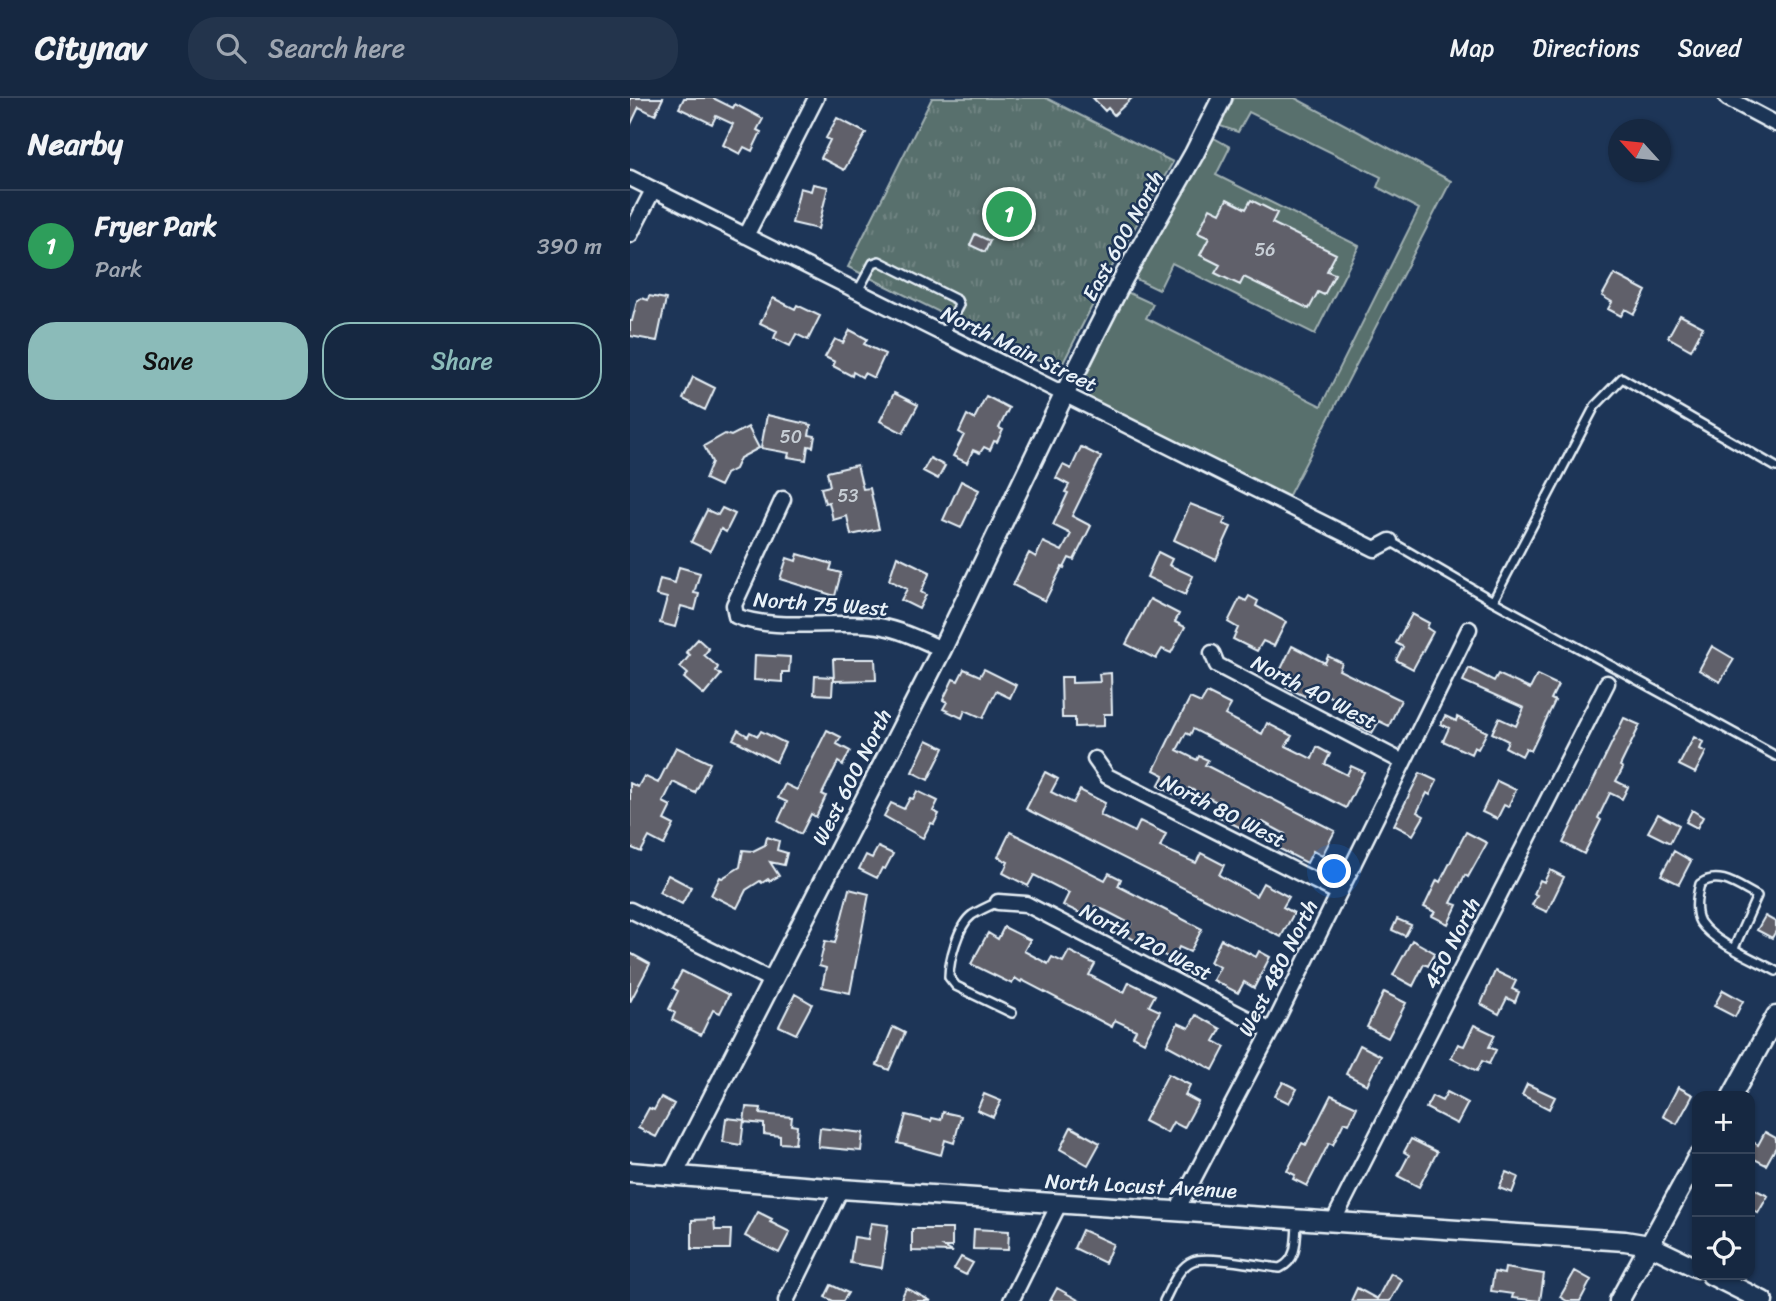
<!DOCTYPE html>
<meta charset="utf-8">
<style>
:root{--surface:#162841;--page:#23344c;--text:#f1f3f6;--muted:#9ea6b1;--line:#35445a;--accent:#8bbbb9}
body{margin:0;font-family:Sriracha,sans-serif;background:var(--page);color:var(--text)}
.controls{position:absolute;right:21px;bottom:21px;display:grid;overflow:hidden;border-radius:14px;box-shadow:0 2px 5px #0004}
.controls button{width:63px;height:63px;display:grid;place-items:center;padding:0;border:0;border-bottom:2px solid var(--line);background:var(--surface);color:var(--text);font:35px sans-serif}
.compass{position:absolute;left:978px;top:21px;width:63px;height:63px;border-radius:50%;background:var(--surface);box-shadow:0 2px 5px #0004;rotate:297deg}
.you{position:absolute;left:705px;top:774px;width:24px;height:24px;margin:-18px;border:5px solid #fff;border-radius:50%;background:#1a73e8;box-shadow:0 0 0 10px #1a73e833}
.badge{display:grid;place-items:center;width:46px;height:46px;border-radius:50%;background:var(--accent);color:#fff;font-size:23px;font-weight:700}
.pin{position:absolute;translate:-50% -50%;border:4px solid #fff;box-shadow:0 2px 7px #0006}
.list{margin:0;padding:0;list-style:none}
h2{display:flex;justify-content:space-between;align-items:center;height:91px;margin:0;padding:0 28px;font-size:30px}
h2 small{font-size:23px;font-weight:400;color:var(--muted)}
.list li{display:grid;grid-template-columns:46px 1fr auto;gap:21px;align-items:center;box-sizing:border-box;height:112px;padding:0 28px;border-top:2px solid var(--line)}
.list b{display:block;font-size:26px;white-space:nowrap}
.list p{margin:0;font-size:23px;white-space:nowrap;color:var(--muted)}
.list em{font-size:23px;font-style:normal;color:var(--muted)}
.actions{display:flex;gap:14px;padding:21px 28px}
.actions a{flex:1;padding:16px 0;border:2px solid var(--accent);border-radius:28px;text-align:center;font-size:24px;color:var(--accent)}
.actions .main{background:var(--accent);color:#111}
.icon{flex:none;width:38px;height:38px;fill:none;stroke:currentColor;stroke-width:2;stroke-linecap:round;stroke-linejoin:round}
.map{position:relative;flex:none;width:1146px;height:1203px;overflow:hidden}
header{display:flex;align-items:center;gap:42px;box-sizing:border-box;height:98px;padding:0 35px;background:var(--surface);border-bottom:2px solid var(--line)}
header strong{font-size:33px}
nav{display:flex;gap:38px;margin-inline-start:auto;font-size:24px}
.search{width:490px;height:63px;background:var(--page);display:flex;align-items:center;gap:18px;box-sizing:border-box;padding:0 24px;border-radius:28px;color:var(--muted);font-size:26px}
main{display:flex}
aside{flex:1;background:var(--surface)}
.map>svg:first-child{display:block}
.grass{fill:#59706d;stroke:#a0b0b2;stroke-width:2}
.park{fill:url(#park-tufts);stroke:#a0b0b2;stroke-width:2}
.building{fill:#60616a;stroke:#e8f1f8;stroke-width:2}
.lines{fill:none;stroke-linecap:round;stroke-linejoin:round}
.service-casing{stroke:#e8f1f8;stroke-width:12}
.minor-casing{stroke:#e8f1f8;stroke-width:19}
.tertiary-casing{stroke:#e8f1f8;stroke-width:23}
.service{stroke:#1d3557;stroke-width:7}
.minor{stroke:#1d3557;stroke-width:14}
.tertiary{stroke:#1d3557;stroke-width:18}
.labels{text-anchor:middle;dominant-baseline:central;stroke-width:5;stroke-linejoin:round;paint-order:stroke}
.number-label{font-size:18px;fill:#c6cdd4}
.street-label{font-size:21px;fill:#e8f1f8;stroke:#1d3557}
</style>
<header>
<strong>Citynav</strong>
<div class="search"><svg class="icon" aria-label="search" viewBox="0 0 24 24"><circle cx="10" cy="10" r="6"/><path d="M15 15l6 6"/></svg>Search here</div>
<nav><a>Map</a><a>Directions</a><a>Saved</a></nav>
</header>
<main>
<aside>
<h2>Nearby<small></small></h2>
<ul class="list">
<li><span class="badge" style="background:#2e9e5b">1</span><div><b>Fryer Park</b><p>Park</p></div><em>390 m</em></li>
</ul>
<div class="actions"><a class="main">Save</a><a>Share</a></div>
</aside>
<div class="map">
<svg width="1146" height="1203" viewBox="0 0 1146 1203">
<defs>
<pattern id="park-tufts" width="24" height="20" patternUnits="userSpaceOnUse" patternTransform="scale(1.75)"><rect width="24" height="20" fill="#59706d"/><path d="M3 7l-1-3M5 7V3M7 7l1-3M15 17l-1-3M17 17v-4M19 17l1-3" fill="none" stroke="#718583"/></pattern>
</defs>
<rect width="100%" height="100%" fill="#1d3557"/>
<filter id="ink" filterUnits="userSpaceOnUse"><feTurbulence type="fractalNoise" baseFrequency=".0143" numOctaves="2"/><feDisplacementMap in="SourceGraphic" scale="14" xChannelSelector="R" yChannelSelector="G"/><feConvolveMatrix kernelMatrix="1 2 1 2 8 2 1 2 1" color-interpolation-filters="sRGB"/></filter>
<g filter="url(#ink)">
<path class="grass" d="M604 0H665L821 83 657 401 455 302 460 292 455 288V280L497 194 523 206 516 220 691 308 789 111 747 89 751 79 619 14 608 34 590 28Z
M584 40 600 49 586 77 729 148 685 236 542 165 529 192 504 180Z"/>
<path class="park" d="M302 0H416L543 64 483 167 432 267 421 269 218 169Z"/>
<path class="building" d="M0 0H33L25 17 9 9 0 28Z
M54 0H83L103 10 105 6 133 21 127 32 131 34 122 53 114 49 110 56 93 47 103 26 86 18 82 26 49 10Z
M463 0H502L484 17 478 10 475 13Z
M207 20 236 35 214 72 191 60 200 42 196 40Z
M183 86 198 89 188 131 162 125 170 90 181 93Z
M597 101 616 111 621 102 647 115 642 125 706 156 697 173 705 176 694 197 688 194 679 211 614 179 610 187 585 175 590 167 570 157 579 140 568 135 580 110 590 115Z
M345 136 360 143 355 154 340 147Z
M984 176 1016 193 1004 216 995 211 991 218 978 211 982 204 972 198Z
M19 198 36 201 27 243 0 238V223H2L7 203 11 200 18 202Z
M143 200 165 211 167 207 190 218 178 242 166 236 160 248 144 240 147 233 130 225Z
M1050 217 1073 229 1061 252 1038 239Z
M220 232 237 241 234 246 255 256 244 280 234 275 232 279 223 274 222 278 203 268 205 264 195 259 205 241 213 245Z
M63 279 85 290 75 312 53 301Z
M264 295 288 307 273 335 250 323Z
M356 298 379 310 369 330 373 332 367 344 364 343 360 352 354 349 350 355 343 352 337 365 323 358 334 337 329 334 337 317 344 321Z
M137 317 181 327 179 337 185 338 183 349 178 348 176 362 158 359 159 355 131 350Z
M118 329 129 350 110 360 105 371 96 376 90 388 75 381 82 364 74 348 95 336 101 338Z
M451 349 471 359 442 418 461 428 444 462 439 460 434 470 432 469 415 503 383 487 399 455 406 459 413 444 432 453 441 436 423 427 438 395 435 394 439 387 426 380 433 367 441 371Z
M300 360 315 368 308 381 293 373Z
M227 367 233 391 240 390 249 431 221 437 217 418 203 422 199 404 195 405 191 390 200 388 197 374Z
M331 383 349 392 331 430 313 422Z
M560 406 596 420 593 426 601 429 586 462 544 442Z
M92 410 105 416 96 434 91 431 80 453 61 444 77 412 88 417Z
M528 454 542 461 539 467 563 478 555 497 517 479Z
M168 456 202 466 200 472 211 475 205 498 150 481 157 460 166 463Z
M267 458 300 474 291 494 296 497 289 511 271 502 277 491 259 482Z
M49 469 70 475 64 495 69 496 65 512 51 508 45 529 30 525 37 500 26 497 30 481 45 485Z
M619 498 628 503 626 508 656 524 644 548 633 543 627 553 603 541 608 530 598 524 610 500 616 503Z
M520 501 549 516 545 524 555 529 541 555 532 551 526 561 496 546Z
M782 516 799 525 797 530 803 534 783 571 766 562 773 549 766 545Z
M68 541 79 551 74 557 88 569 86 573 91 577 74 597 54 580 58 576 50 569 60 557 56 554Z
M662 548 695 565 698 558 712 565 709 572 771 602 759 628 749 623 742 635 716 622 722 610 685 591 680 601 656 589 661 579 650 573Z
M1082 548 1104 561 1090 584 1069 572Z
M125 557 160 559 159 574H152V584L124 582Z
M203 561H245L246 582 204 583Z
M839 570 864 583 868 576 900 591 907 577 928 587 921 601 925 603 901 653 896 650 892 658 875 649 878 643 862 635 869 620 886 628 894 610 833 583Z
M334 571 350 578 354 571 386 587 380 600 366 593 353 620 335 612 332 620 313 611 317 604 313 602 323 581 328 583Z
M481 575 482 616H474V628L445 629V620H432L431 579H442V585L470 584 469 576Z
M185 578 203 579 202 597 184 596Z
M577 595 601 607 595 617 632 636 637 625 662 638 656 648 682 661 687 649 700 656 695 666 717 677 721 668 734 674 716 710 563 631 560 637 556 635 547 652 567 662 569 658 578 662 575 667 705 733 692 758 683 753 677 765 648 750 655 736 633 724 631 726 621 721 615 732 589 719 595 708 559 690 554 701 528 688 534 677 524 672 545 629 560 600 571 605Z
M815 618 826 623 827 619 857 634 848 651 844 649 841 656 813 643 819 630 811 626Z
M994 620 1010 627 990 668 993 670 986 683 998 689 992 701 980 695 968 720 971 722 954 756 933 745Z
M108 632 118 638 120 634 128 638 131 633 155 645 146 664 103 641Z
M197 632 211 639 207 646 220 653 213 667 208 664 192 696 196 698 186 719 181 716 171 736 148 723 157 704 148 700 155 686 167 692Z
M1064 639 1073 644 1070 651 1076 654 1065 675 1049 667Z
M297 642 314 650 298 682 282 674Z
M46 649 80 665 65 695 43 684 33 704 41 708 34 722 44 727 34 747 19 739 11 754 0 749V685L8 689 14 678 28 685Z
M415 674 428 681 421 694 443 705 450 692 475 705 470 717 505 734 510 723 536 736 530 749 566 765 571 755 594 767 589 777 626 798 633 785 659 799 653 809 664 815 651 839 396 711Z
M790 675 807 683 800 697 797 695 787 714 794 718 783 737 764 727Z
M867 683 886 692 878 709 874 707 867 721 852 714Z
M287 693 308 703 303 713 309 716 304 726 301 725 293 740 254 718 261 705 274 711 280 700 283 701Z
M1062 712 1073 719 1067 730 1056 724Z
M1028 716 1049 727 1040 745 1018 734Z
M380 734 475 782 479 775 491 781 488 788 572 831 560 854 549 849 543 862 495 837 501 826 476 813 465 808 460 820 433 807 439 795 404 777 398 788 373 775 378 764 368 759Z
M836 734 857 745 838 779 835 777 821 805 827 807 818 826 802 818 805 814 794 809 807 782 810 784Z
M137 739 149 743 147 752 157 755 154 767 140 764 149 778 140 783 138 781 132 785 130 783 116 792 107 810 81 797 90 779 92 780 110 769 113 752 123 753 135 747Z
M248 749 263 756 255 771 252 770 247 780 229 771 236 757 242 760Z
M1044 753 1061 763 1049 786 1031 777Z
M920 772 934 779 917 814 902 807 907 797 904 796 910 782 914 784Z
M38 777 61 789 52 806 29 794Z
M219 791 239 796 220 895 192 889 196 870 189 868 195 843 205 845Z
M1135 818 1146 824V833L1142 840 1127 832Z
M767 821 781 827 775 838 762 832Z
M374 829 400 842 394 853 418 866 422 859 433 864 439 853 465 866 459 877 484 890 494 895 499 884 525 897 519 908 530 913 514 944 503 938 506 932 485 922 482 929 392 882 391 884 385 880 382 886 341 866 358 835 368 841Z
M591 841 626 859 629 853 640 859 624 890 614 884 608 895 583 882 590 869 580 864Z
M782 842 805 855 798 868 794 866 783 888 763 877Z
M0 855 20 866 0 904Z
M52 873 99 897 90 915 83 912 71 937 42 922 45 915 39 911 48 893 43 890Z
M865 873 886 883 882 891 889 894 885 904 877 900 869 916 851 906Z
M1093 892 1113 903 1105 919 1084 908Z
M754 894 776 905 758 940 737 929Z
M165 896 182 906 166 936 149 928Z
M566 917 591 931 584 943 595 949 583 972 537 947 548 925 559 930Z
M844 927 865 937 859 949 866 952 859 966 852 963 847 973 821 960 828 946 834 948Z
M263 929 275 935 259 972 247 967Z
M730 947 751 958 737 987 716 976Z
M538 976 560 987 555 997 568 1004 554 1030 543 1024 537 1035 514 1023Z
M653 984 667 991 659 1005 645 998Z
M897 986 925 999 919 1011 892 997Z
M1048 989 1063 997 1047 1026 1033 1018Z
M817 994 838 1005 827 1026 796 1010 802 998 812 1003Z
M354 996 371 1003 363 1019 347 1012Z
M701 997 727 1009 719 1026 714 1024 703 1047 699 1045 677 1088 663 1081 665 1077 657 1073 672 1045 676 1047Z
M31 999 44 1006 26 1039 8 1030 19 1010 24 1012Z
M116 1009 131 1010 130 1016 162 1019 161 1027 167 1028 165 1046 150 1045V1038L134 1036V1026L114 1024Z
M313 1014 331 1018 324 1045 315 1042 311 1057 268 1045 276 1017 301 1023 302 1020 311 1022Z
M96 1020 114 1022 111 1047 93 1044Z
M441 1029 470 1045 458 1067 430 1051Z
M190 1030 233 1035 231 1053 188 1049Z
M1135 1034 1146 1040V1049L1136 1067 1120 1059V1042L1128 1047Z
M781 1041 807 1054 789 1089 768 1078 779 1057 774 1054Z
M876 1074 888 1079 882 1095 869 1090Z
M1120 1089 1138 1098 1128 1115 1120 1110Z
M128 1114 142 1121 140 1124 160 1134 149 1155 115 1138Z
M84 1121 85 1132H101L100 1151H62V1122Z
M241 1125 258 1127 252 1170 220 1165 224 1139 238 1141Z
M282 1131H322V1149H314L323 1154 282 1153Z
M344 1131 379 1133 378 1152 343 1151Z
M452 1132 483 1146 475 1165 444 1150Z
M331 1159 343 1165 336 1177 324 1171Z
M875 1170 914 1176 910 1203 882 1200 883 1196 861 1193 864 1174 874 1176Z
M945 1173 961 1182 950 1203H937L930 1199Z
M761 1175 772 1182 760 1203H721L727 1190 747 1201Z
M201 1187 218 1195 213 1203H203L195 1199Z
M276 1190 301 1203H270Z
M427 1190 450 1203H420Z"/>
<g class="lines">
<g class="service-casing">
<path id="service" d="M228 193 243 165 249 163 327 202 329 207 314 236
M1146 369 992 280 965 308 863 503 1146 658
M760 443 863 503
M368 804C359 808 350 812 342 817 328 827 319 863 319 879L326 888 382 915
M1104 850 1127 798C1109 789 1089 772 1070 786 1067 797 1064 813 1070 824 1084 845 1124 861 1146 873
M534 1203C541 1190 548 1169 563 1163 577 1157 632 1168 650 1170 668 1162 666 1141 667 1123"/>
</g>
<g class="minor-casing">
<path id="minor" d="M1097 0 1146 26
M0 80 745 451 760 443
M0 137 23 92
M116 138 186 0
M153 401 104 507 106 518C142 533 200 523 240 527 266 529 288 541 312 551
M582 555 587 567 773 664
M465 661 477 678 709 795
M368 804 396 806 641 933
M0 812 143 883
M547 1112 641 933 839 531
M703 1124 977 585
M156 1203 211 1091
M381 1203 429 1106"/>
</g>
<g class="tertiary-casing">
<path id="tertiary" d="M1102 998 1146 918
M0 1074 211 1091 995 1143 1019 1147 1067 1170
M43 1077 312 551 434 297 494 179 564 56 592 0
M1081 1177 1133 1203
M989 1203 1067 1060"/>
</g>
<use href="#service" class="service"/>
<use href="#minor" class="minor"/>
<use href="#tertiary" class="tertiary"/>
</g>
</g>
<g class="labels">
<g class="number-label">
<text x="635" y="152">56</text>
<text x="161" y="339">50</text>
<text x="218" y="398">53</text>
</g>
<g class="street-label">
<text transform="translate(493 138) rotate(-61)">East 600 North</text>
<text transform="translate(389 251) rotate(26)">North Main Street</text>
<text transform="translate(191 506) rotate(4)">North 75 West</text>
<text transform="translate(684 594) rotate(27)">North 40 West</text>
<text transform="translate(222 679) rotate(-63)">West 600 North</text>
<text transform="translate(593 713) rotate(27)">North 80 West</text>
<text transform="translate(516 844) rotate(27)">North 120 West</text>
<text transform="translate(822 845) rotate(-63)">450 North</text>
<text transform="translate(648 870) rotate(-63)">West 480 North</text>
<text transform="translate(511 1088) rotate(3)">North Locust Avenue</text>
</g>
</g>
</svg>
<div class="controls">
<button>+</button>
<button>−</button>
<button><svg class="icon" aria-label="locate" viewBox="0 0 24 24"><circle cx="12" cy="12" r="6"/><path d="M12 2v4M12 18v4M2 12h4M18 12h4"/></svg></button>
</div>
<svg class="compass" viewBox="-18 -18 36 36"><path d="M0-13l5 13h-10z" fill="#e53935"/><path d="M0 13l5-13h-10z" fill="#9ea6b1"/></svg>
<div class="you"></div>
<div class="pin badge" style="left:379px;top:116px;background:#2e9e5b">1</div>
</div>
</main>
